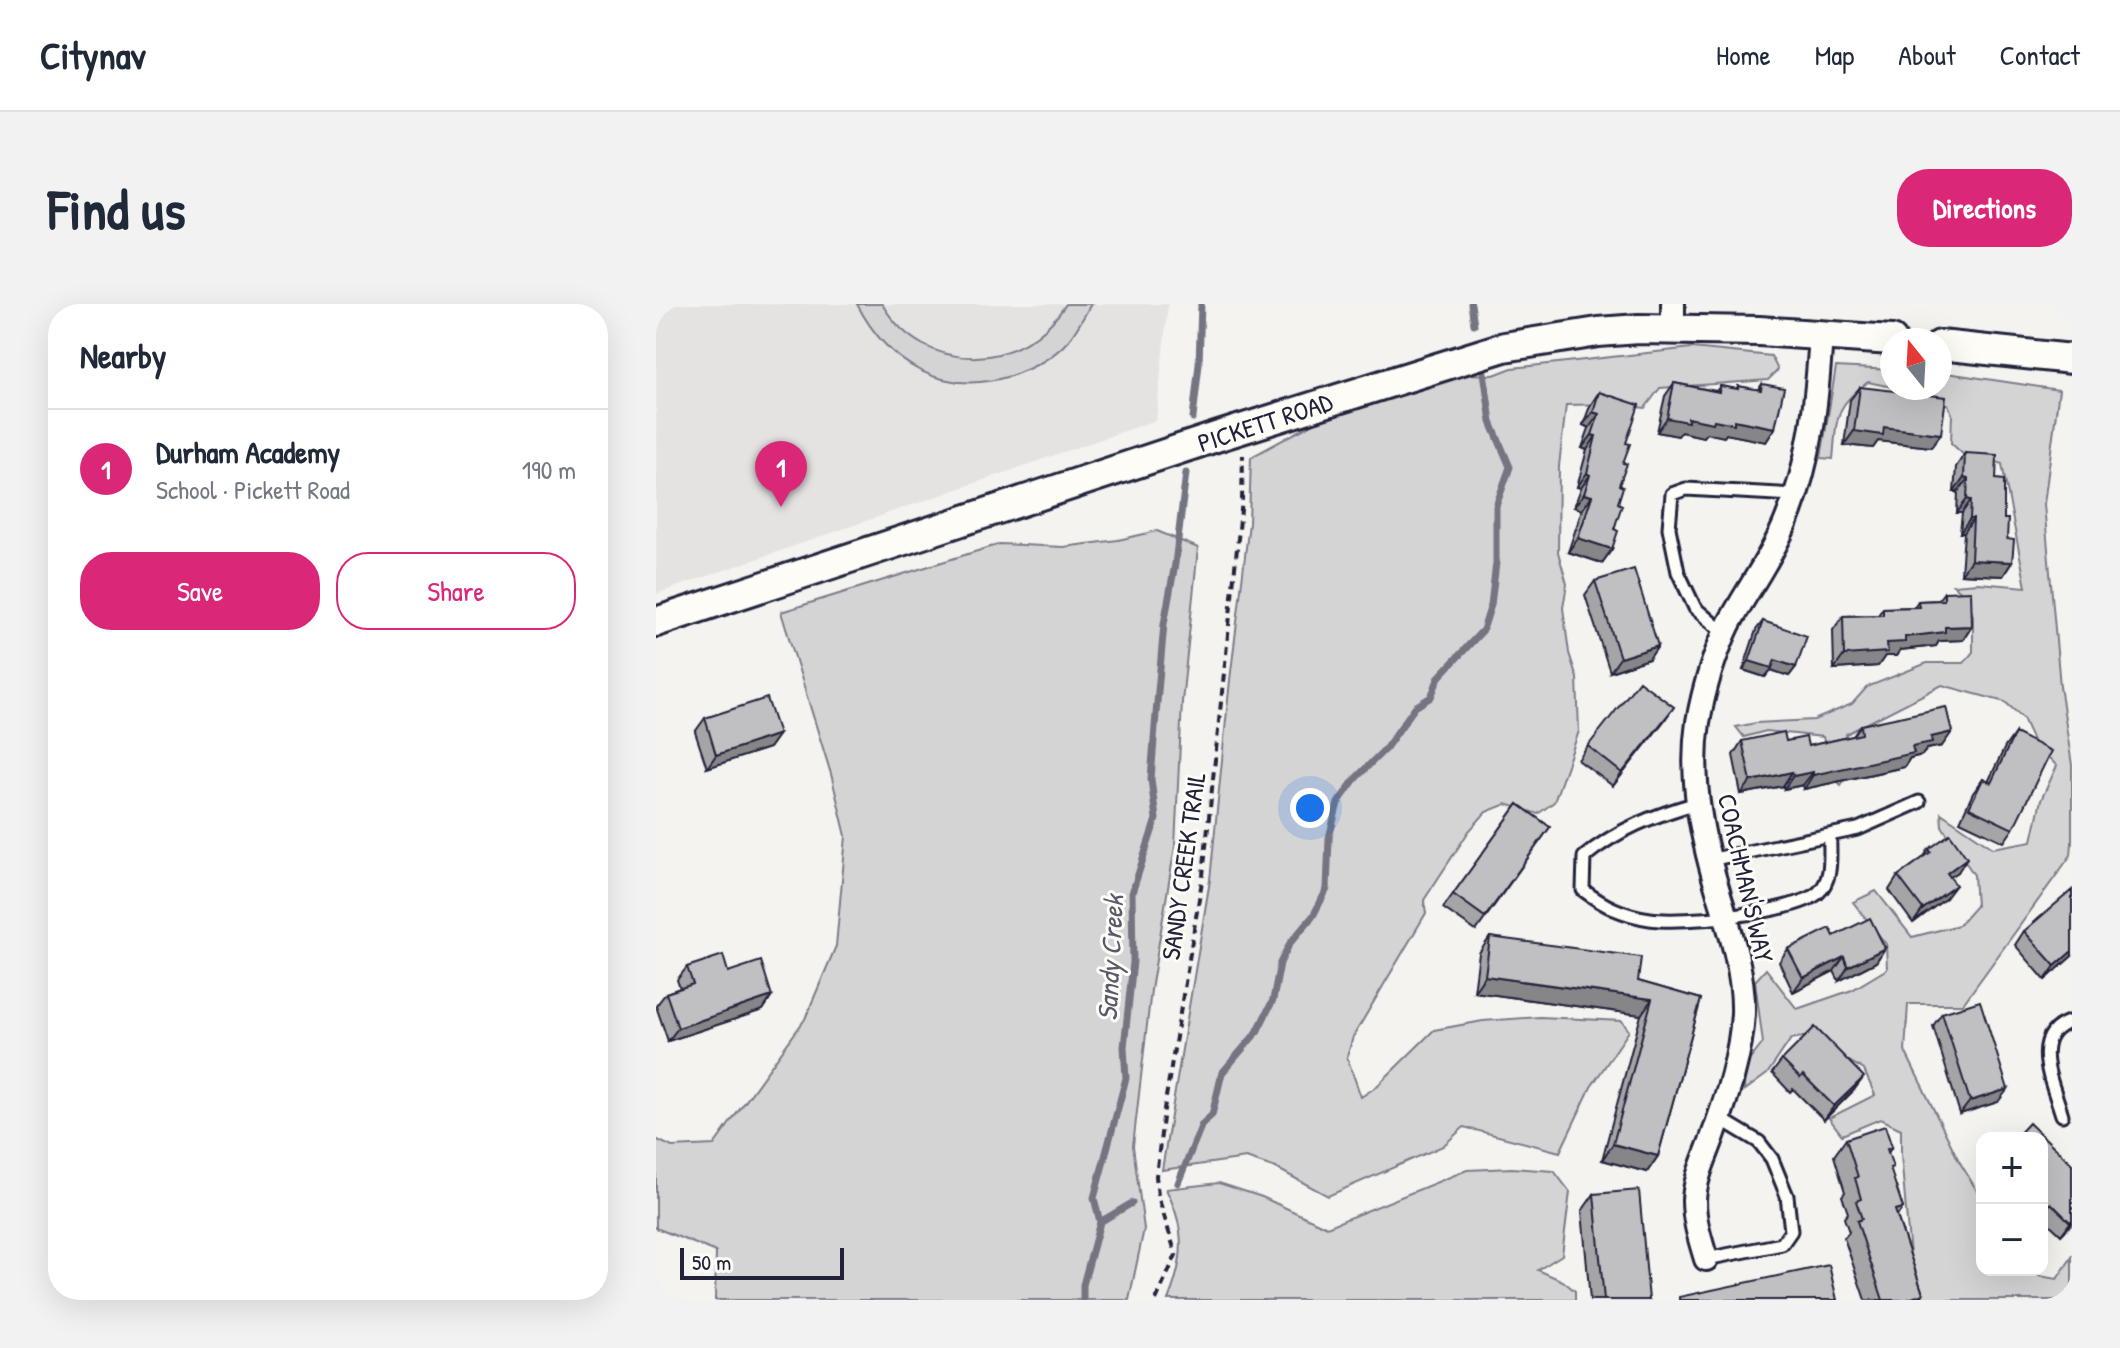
<!DOCTYPE html>
<meta charset="utf-8">
<style>
:root{--surface:#fff;--page:#f2f2f3;--text:#1f2937;--muted:#747a83;--line:#e0e1e3;--accent:#db2777}
body{margin:0;font-family:"Patrick Hand",sans-serif;background:var(--page);color:var(--text)}
.controls{position:absolute;right:24px;bottom:24px;display:grid;overflow:hidden;border-radius:16px;box-shadow:0 8px 32px #0002}
.controls button{width:72px;height:72px;display:grid;place-items:center;padding:0;border:0;border-bottom:2px solid var(--line);background:var(--surface);color:var(--text);font:40px sans-serif}
.compass{position:absolute;left:1224px;top:24px;width:72px;height:72px;border-radius:50%;background:var(--surface);box-shadow:0 8px 32px #0002;rotate:342deg}
.scale{position:absolute;left:24px;bottom:20px;width:164px;box-sizing:border-box;padding-left:8px;border:4px solid #22223b;border-top:0;font-size:22px;line-height:28px;white-space:nowrap;color:#22223b;-webkit-text-stroke:6px #fdfcf7;paint-order:stroke}
.you{position:absolute;left:654px;top:504px;width:28px;height:28px;margin:-20px;border:6px solid #fff;border-radius:50%;background:#1a73e8;box-shadow:0 0 0 12px #1a73e833}
.badge{display:grid;place-items:center;width:52px;height:52px;border-radius:50%;background:var(--accent);color:#fff;font-size:26px;font-weight:700}
.pin{position:absolute;translate:-50% -66px;filter:drop-shadow(0 2px 4px #0008)}
.pin::after{content:'';position:absolute;top:42px;width:28px;height:24px;background:inherit;clip-path:polygon(0 0,100% 0,50% 100%)}
.list{margin:0;padding:0;list-style:none}
h2{display:flex;justify-content:space-between;align-items:center;height:104px;margin:0;padding:0 32px;font-size:34px}
h2 small{font-size:26px;font-weight:400;color:var(--muted)}
.list li{display:grid;grid-template-columns:52px 1fr auto;gap:24px;align-items:center;box-sizing:border-box;height:120px;padding:0 32px;border-top:2px solid var(--line)}
.list b{display:block;font-size:30px;white-space:nowrap}
.list p{margin:0;font-size:26px;white-space:nowrap;color:var(--muted)}
.list em{font-size:26px;font-style:normal;color:var(--muted)}
.actions{display:flex;gap:16px;padding:24px 32px}
.actions a{flex:1;padding:18px 0;border:2px solid var(--accent);border-radius:32px;text-align:center;font-size:28px;color:var(--accent)}
.actions .main{background:var(--accent);color:#fff}
.map{position:relative;flex:none;width:1416px;height:996px;overflow:hidden;border-radius:32px}
header{display:flex;align-items:center;gap:48px;box-sizing:border-box;height:112px;padding:0 40px;background:var(--surface);border-bottom:2px solid var(--line)}
header strong{font-size:38px}
nav{display:flex;gap:44px;margin-inline-start:auto;font-size:28px}
.intro{display:flex;align-items:center;justify-content:space-between;box-sizing:border-box;height:192px;padding:0 48px}
h1{margin:0;font-size:56px}
.button{padding:20px 36px;border-radius:32px;background:var(--accent);color:#fff;font-size:28px;font-weight:700}
main{display:flex;gap:48px;padding:0 48px}
aside{flex:1;background:var(--surface);border-radius:32px;box-shadow:0 8px 32px #0002}
.map>svg:first-child{display:block}
.built{fill:#e4e3e2}
.green{fill:#d5d4d5;stroke:#7c7b88;stroke-width:2}
.lines{fill:none;stroke-linecap:round;stroke-linejoin:round}
.stream{stroke:#757582;stroke-width:7}
.service-casing{stroke:#22223b;stroke-width:17}
.minor-casing{stroke:#22223b;stroke-width:28}
.tertiary-casing{stroke:#22223b;stroke-width:34}
.path{stroke:#22223b;stroke-width:4;stroke-dasharray:8 6;stroke-linecap:butt}
.service{stroke:#fdfcf7;stroke-width:11}
.minor{stroke:#fdfcf7;stroke-width:22}
.tertiary{stroke:#fdfcf7;stroke-width:28}
.wall{fill:#a5a4a7;stroke:#22223b;stroke-width:2}
.shaded-wall{fill:#868688;stroke:#22223b;stroke-width:2}
.building{fill:#c0bfc2;stroke:#22223b;stroke-width:2}
.labels{text-anchor:middle;dominant-baseline:central;stroke-width:6;stroke-linejoin:round;paint-order:stroke}
.street-label{font-size:26px;fill:#22223b;stroke:#fdfcf7}
.water-label{font-size:28px;font-style:italic;fill:#59596b;stroke:#fdfcf7}
</style>
<header>
<strong>Citynav</strong>
<nav><a>Home</a><a>Map</a><a>About</a><a>Contact</a></nav>
</header>
<div class="intro"><h1>Find us</h1><a class="button">Directions</a></div>
<main>
<aside>
<h2>Nearby<small></small></h2>
<ul class="list">
<li><span class="badge">1</span><div><b>Durham Academy</b><p>School · Pickett Road</p></div><em>190 m</em></li>
</ul>
<div class="actions"><a class="main">Save</a><a>Share</a></div>
</aside>
<div class="map">
<svg width="1416" height="996" viewBox="0 0 1416 996">
<rect width="100%" height="100%" fill="#f4f3ef"/>
<filter id="ink" filterUnits="userSpaceOnUse"><feTurbulence type="fractalNoise" baseFrequency=".0125" numOctaves="2"/><feDisplacementMap in="SourceGraphic" scale="16" xChannelSelector="R" yChannelSelector="G"/><feConvolveMatrix kernelMatrix="1 2 1 2 8 2 1 2 1" color-interpolation-filters="sRGB"/></filter>
<g filter="url(#ink)">
<path class="built" d="M0 0H512L500 116 0 290Z"/>
<path class="green" d="M201 0H226C269 73 366 69 410 0H435C428 12 421 26 412 37 397 54 375 65 354 72 286 93 232 60 201 0Z
M1036 44 1115 52 1122 66 1112 76 1004 84 989 104 958 100 910 101 903 162 902 248 911 280 907 304 913 349 921 374 923 427 898 498 882 510 850 500 830 508 813 527 768 596 770 609 697 733 691 753 705 793 720 783 778 726 827 717 884 713 966 717 973 727 935 783 904 848 808 823 787 842 672 892 620 864 590 854 506 866 554 576 574 376 593 219 595 153 660 118 809 70 838 71 856 64Z
M1180 63 1236 66V83L1212 78C1177 103 1181 115 1177 155L1165 154Z
M1284 68 1403 86 1388 200 1404 382 1416 461V539L1415 551 1307 700H1252L1249 747 1303 857 1326 895V966H1369L1372 970 1401 975 1416 953V996H1258L1245 851V825L1224 815 1186 831 1173 814 1219 791 1208 766 1152 732 1135 735 1111 770 1088 787 1089 762 1107 739 1099 677 1110 665 1141 705 1196 686 1231 665 1230 640 1197 598 1220 587 1256 633 1303 621 1320 602 1318 571 1286 522 1285 509 1337 544 1376 537 1385 496 1401 462 1378 439 1367 414 1349 398 1286 381 1190 430 1199 461 1185 481 1177 473 1167 433 1110 427 1088 433 1080 423 1100 419 1158 416 1196 400 1211 383 1271 359H1308L1317 348V312L1311 292 1297 281 1322 279 1370 283 1346 160 1328 153H1310L1295 139 1296 110 1292 100 1252 91 1237 84H1284Z
M501 227 542 244 526 398 519 542 495 686 477 842 488 925 473 996H59L60 948 0 924V835L16 843 58 841 149 715 180 642 190 532 175 470 125 308 344 240 407 243 462 236Z
M856 864 898 867 914 888 906 951 882 966 907 977 919 987V996H512C529 955 530 925 510 885L563 879 606 893 671 923 811 866Z"/>
<g class="lines">
<path class="stream" d="M815 0 818 20
M537 114 543 60 545 0
M522 879 546 820 556 811 566 769 601 728 617 696 624 659 634 639 657 612 671 585 673 534 682 499 699 475 730 444 759 403 775 393 783 373 827 326 835 301 840 259V202L854 163 835 118 828 68
M444 918 476 899
M427 996V981L444 918 438 894 470 774 468 743 477 658 476 589 500 515 495 475 500 410 508 320 519 260 530 169"/>
<g class="service-casing">
<path id="service" d="M1069 330 1039 304 1022 268 1013 224 1016 190 1030 185 1140 191
M1041 499C999 511 962 525 928 553L927 586C948 602 967 611 994 615 1026 620 1138 609 1162 589 1178 574 1173 550 1174 531
M1053 556 1202 525 1263 498
M1406 811C1397 780 1371 730 1416 717
M1050 955 1126 940 1135 927 1131 892 1116 855 1103 838 1063 814"/>
</g>
<g class="minor-casing">
<path id="minor" d="M1017 0V24
M1050 955C1044 935 1038 917 1038 896 1039 874 1050 852 1057 832 1071 792 1085 752 1087 709 1088 671 1076 633 1065 597 1047 539 1033 478 1042 418 1048 384 1058 351 1073 320 1091 286 1114 256 1129 220 1155 158 1161 96 1165 30"/>
</g>
<g class="tertiary-casing">
<path id="tertiary" d="M1284 41 1416 55
M0 318 563 132 848 43 942 28 983 25 1103 27 1236 36"/>
</g>
<path class="path" d="M500 996 520 951 502 892 500 872 508 805 547 571 586 196 587 151"/>
<use href="#service" class="service"/>
<use href="#minor" class="minor"/>
<use href="#tertiary" class="tertiary"/>
</g>
<path class="wall" d="M1018 79 1060 87 1064 82 1080 85 1082 82 1102 86 1106 80 1119 124 1110 138 1070 130 1068 133 1050 129 1047 133 1025 128 1022 132 1001 128 1009 92Z
M1204 83 1285 130 1275 143 1222 137 1217 144 1188 141 1194 96Z
M943 88 970 139 956 245 946 259 912 248 926 206 918 203 925 184 921 183 931 146 926 144 933 124 927 121 934 102Z
M1309 149 1340 175 1348 215 1351 235 1356 258 1347 272 1305 270 1308 229H1304L1306 209H1301L1302 188H1298L1300 163Z
M939 277 1002 342 993 355 954 368 929 291Z
M1288 288 1316 322 1307 336 1283 337 1280 342 1244 346 1240 352H1229L1222 362 1178 365 1177 326 1187 312 1222 311 1227 304 1258 303 1262 297 1282 296Z
M1107 317 1140 363 1133 372 1115 366 1109 373 1087 366 1100 326Z
M49 414 123 430 113 444 51 464 39 428Z
M1008 417 957 482 922 456 932 442Z
M1205 421 1286 442 1271 445 1266 451 1254 454 1248 463 1148 485 1147 481 1128 485 1127 482 1085 490 1077 451 1086 437H1130L1152 442 1197 432Z
M1359 429 1357 525 1348 538 1304 517 1317 489 1327 475 1332 478 1349 443Z
M862 500 894 523 820 627 787 604Z
M1273 545 1302 568 1294 573 1290 594 1257 619 1233 586 1242 572 1267 554Z
M1368 627 1416 652 1389 676 1359 641Z
M1178 632 1229 644 1220 658 1183 677 1178 667 1137 688 1123 658 1132 645Z
M834 633 982 677 1045 695 1002 852 991 868 946 856 985 711 818 688 823 649Z
M31 663 72 668 116 692 107 706 12 737 0 702 10 689 24 684 21 676Z
M1286 709 1342 798 1304 810 1277 722Z
M1126 756 1198 786 1168 816 1137 785 1134 788 1116 769Z
M1386 834 1416 860V919L1405 931 1386 913Z
M1190 835 1236 843 1232 849 1234 867 1247 904 1241 912 1267 990 1263 996H1209L1188 934 1193 928 1188 914 1192 909 1186 892 1189 888 1178 852Z
M938 890 993 996H934L926 907Z"/>
<path class="shaded-wall" d="M937 108 943 110 933 124 927 121Z
M1011 114 1078 116 1119 124 1110 138 1070 130 1068 133 1050 129 1047 133 1025 128 1022 132 1001 128Z
M1228 123 1285 130 1275 143 1222 137 1217 144 1188 141 1198 127Z
M936 131 940 132 931 146 926 144Z
M931 169 934 171 925 184 921 183Z
M1308 174 1312 175 1302 188H1298Z
M928 190 936 192 926 206 918 203Z
M1311 195 1315 196 1306 209H1301Z
M1314 215H1317L1308 229H1304Z
M922 234 956 245 946 259 912 248Z
M1315 256 1356 258 1347 272 1305 270Z
M1316 322 1307 336 1283 337 1280 342 1244 346 1240 352H1229L1222 362 1178 365 1188 351 1249 333 1289 323Z
M1002 342 993 355 954 368 964 354Z
M1119 356 1140 363 1133 372 1115 366 1109 373 1087 366 1093 357Z
M1018 403 1008 417 957 482 966 469Z
M1296 428 1286 442 1271 445 1266 451 1254 454 1248 463 1148 485 1157 471 1256 442 1275 433Z
M123 430 113 444 51 464 60 451Z
M1136 468 1127 482 1085 490 1095 477Z
M1157 468 1147 481 1128 485 1137 472Z
M1311 554 1302 568 1281 582 1291 569Z
M1300 581 1290 594 1257 619 1267 605Z
M1229 644 1220 658 1183 677 1192 663Z
M1416 647V652L1389 676 1399 662Z
M1188 653 1178 667 1137 688 1147 674Z
M829 672 996 695 985 711 818 688Z
M116 692 107 706 12 737 22 724Z
M1208 773 1198 786 1168 816 1178 802Z
M1352 785 1342 798 1304 810 1314 797Z
M957 840 1002 852 991 868 946 856Z
M1416 916V919L1405 931Z
M1267 990 1263 996H1250Z"/>
<path class="building" d="M1018 79 1063 88 1064 82 1082 85V82L1105 86 1106 80 1128 84 1119 124 1078 116V120L1058 116 1057 119 1032 114V118L1011 114Z
M1204 83 1290 93 1285 130 1228 123 1227 131 1198 127Z
M943 88 983 101 970 139 974 140 967 159 971 160 963 181 967 183 962 199 966 201 958 225 962 227 956 245 922 234 936 192 928 190 934 171 931 169 940 132 936 131 943 110 937 108Z
M1309 149 1341 151 1340 175 1348 176V215H1352L1351 235 1358 236 1356 258 1315 256 1317 215H1314L1315 196 1311 195 1312 175 1308 174Z
M978 265 1002 342 964 354 939 277Z
M1315 287 1316 322 1289 323V328L1249 333V338L1231 339 1232 348 1188 351 1187 312 1227 311V304L1263 303 1262 297 1288 296V288Z
M1107 317 1151 332 1140 363 1119 356 1116 364 1093 357Z
M983 377 1018 403 966 469 932 442Z
M111 394 123 430 60 451 49 414Z
M1290 403 1296 428 1275 433 1276 438 1256 442 1258 449 1157 471V468L1137 472 1136 468 1095 477 1086 437 1128 428 1130 437 1150 433 1152 442 1206 430 1205 421Z
M1359 429 1395 447 1357 525 1313 504 1327 475 1335 479Z
M862 500 894 523 829 613 797 590Z
M1294 530 1311 554 1291 569 1300 581 1267 605 1242 572 1275 548 1273 545Z
M1416 586V647L1399 662 1368 627Z
M1214 614 1229 644 1192 663 1188 653 1147 674 1132 645 1174 624 1178 632Z
M834 633 985 653 982 677 1045 695 1002 852 957 840 996 695 829 672Z
M67 651 72 668 105 657 116 692 22 724 10 689 37 680 31 663Z
M1324 697 1352 785 1314 797 1286 709Z
M1159 723 1208 773 1178 802 1147 771 1144 774 1126 756Z
M1373 819 1416 860V916L1414 918 1395 899 1389 906 1386 903V834H1359Z
M1229 822 1236 843 1231 845 1237 863 1234 864 1247 904 1239 906 1267 990 1250 996H1227L1201 917 1206 915 1200 897 1205 895 1199 874 1202 873 1190 835Z
M983 886 993 996H948L938 890Z
M1173 961 1181 996H1023V993Z"/>
</g>
<g class="labels">
<g class="street-label">
<text transform="translate(609 118) rotate(-18)">PICKETT ROAD</text>
<text transform="translate(527 562) rotate(-82)">SANDY CREEK TRAIL</text>
<text transform="translate(1090 574) rotate(77)">COACHMAN'S WAY</text>
</g>
<g class="water-label">
<text transform="translate(454 654) rotate(-87)">Sandy Creek</text>
</g>
</g>
</svg>
<div class="controls">
<button>+</button>
<button>−</button>
</div>
<svg class="compass" viewBox="-18 -18 36 36"><path d="M0-13l5 13h-10z" fill="#e53935"/><path d="M0 13l5-13h-10z" fill="#747a83"/></svg>
<div class="scale">50 m</div>
<div class="you"></div>
<div class="pin badge" style="left:125px;top:203px">1</div>
</div>
</main>
